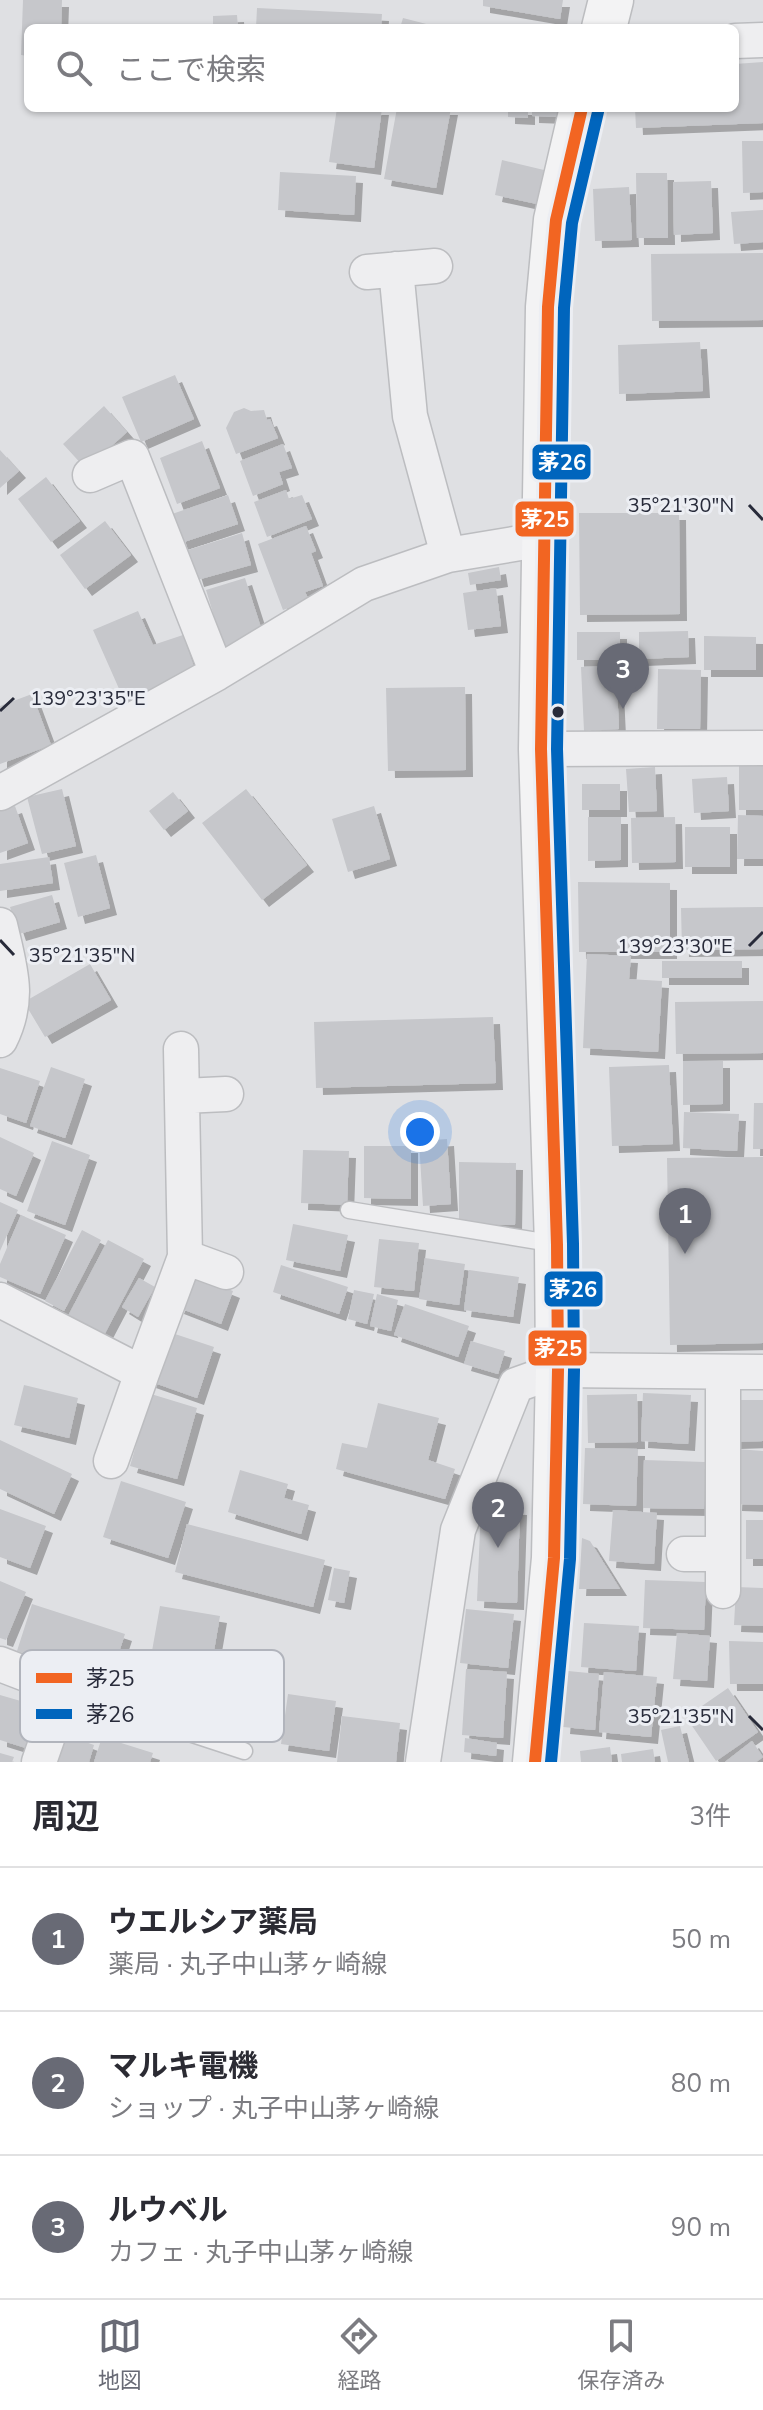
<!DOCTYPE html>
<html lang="ja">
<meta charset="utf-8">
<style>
:root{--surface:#fff;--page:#f2f2f3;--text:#2b2b33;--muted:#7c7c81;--line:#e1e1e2;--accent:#686a75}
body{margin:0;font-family:"Nunito Sans","Noto Sans JP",sans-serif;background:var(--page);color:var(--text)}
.you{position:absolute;left:420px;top:1132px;width:28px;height:28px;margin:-20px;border:6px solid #fff;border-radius:50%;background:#1a73e8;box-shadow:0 0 0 12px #1a73e833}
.badge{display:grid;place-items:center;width:52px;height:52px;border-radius:50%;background:var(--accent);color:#fff;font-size:26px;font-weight:700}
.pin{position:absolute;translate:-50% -66px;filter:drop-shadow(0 2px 4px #0008)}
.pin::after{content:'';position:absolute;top:42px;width:28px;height:24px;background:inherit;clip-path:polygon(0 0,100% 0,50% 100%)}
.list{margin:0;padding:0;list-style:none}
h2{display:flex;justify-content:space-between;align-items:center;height:104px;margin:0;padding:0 32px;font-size:34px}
h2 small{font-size:26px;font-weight:400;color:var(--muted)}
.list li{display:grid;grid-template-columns:52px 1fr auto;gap:24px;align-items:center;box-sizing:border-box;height:144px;padding:0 32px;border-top:2px solid var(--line)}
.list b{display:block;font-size:30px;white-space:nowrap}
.list p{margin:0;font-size:26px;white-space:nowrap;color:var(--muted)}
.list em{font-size:26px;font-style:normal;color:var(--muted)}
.icon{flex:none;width:44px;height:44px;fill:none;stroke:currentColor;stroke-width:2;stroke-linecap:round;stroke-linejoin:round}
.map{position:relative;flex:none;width:763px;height:1762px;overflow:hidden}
.search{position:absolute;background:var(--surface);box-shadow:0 2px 6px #0004;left:24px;right:24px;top:24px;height:88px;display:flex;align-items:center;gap:20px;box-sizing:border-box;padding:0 28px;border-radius:12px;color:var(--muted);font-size:30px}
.sheet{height:536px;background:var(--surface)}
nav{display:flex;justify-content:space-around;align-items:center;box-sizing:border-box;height:112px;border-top:2px solid var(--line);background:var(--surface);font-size:22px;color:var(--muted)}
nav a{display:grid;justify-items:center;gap:4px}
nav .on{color:var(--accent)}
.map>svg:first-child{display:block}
.building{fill:#c6c7cb;filter:url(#shadow)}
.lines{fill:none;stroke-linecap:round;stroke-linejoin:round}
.lane-casing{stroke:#bcbdc0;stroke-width:19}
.street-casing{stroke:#bcbdc0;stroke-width:37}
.primary-casing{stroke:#bcbdc0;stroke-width:47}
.lane{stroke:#eeeef0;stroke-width:16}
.street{stroke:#eeeef0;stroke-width:34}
.primary{stroke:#f3f3f4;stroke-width:44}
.bus-1-casing{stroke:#eceef3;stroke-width:18}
.bus-2-casing{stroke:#eceef3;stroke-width:18}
.bus-1{stroke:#f26522;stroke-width:12}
.bus-2{stroke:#0065bd;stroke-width:12}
.ticks{fill:none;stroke:#282b3a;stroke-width:3}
.bus-dot{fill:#282b3a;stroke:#eceef3;stroke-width:3}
.key{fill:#eceef3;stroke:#b1b4bc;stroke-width:2}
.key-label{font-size:22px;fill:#282b3a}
.ticks-label{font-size:20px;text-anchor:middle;fill:#282b3a;stroke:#eceef3;stroke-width:6;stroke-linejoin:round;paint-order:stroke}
.line-badge{stroke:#eceef3;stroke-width:3}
.badge-label{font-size:22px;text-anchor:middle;font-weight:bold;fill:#fff}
</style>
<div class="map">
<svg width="763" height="1762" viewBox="0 0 763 1762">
<defs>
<filter id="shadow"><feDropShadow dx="7" dy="7" stdDeviation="0" flood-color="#0004"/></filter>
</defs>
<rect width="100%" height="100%" fill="#dfe0e3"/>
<path class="building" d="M23 0H62L61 28H28V56L21 55Z
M483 0H563L560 19 483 6Z
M257 8 382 14 381 28H256Z
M237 15 238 28H213V16Z
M403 18 438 27 437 28H400Z
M763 62V123L636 128 635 108H735V64Z
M337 108H382L374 168 329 162Z
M397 108H451L436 188 384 179Z
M508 108H528V118L508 117Z
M532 108H560L559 117 532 116Z
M742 141H763V192L743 193Z
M502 160 544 170 537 204 495 195Z
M280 172 356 176 354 215 278 210Z
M636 173H667L668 238H637Z
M711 181 713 233 674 235 673 182Z
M629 187 632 240 595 241 593 189Z
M763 210V242L734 244 731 212Z
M763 253V320L652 321 651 254Z
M700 342 703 391 619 394 618 345Z
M175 375 194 419 141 442 122 397Z
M104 406 127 432 86 469 63 444Z
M244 408 251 411 264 410 267 420 270 419 278 438 236 454 226 428 234 412Z
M202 441 220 488 177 504 160 458Z
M283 444 292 468 279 472 283 484 253 496 240 461Z
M0 450 19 471 0 488Z
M46 477 80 521 51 542 18 499Z
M286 490 289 499 302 495 312 519 267 537 254 502Z
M228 495 238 524 181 543 172 514Z
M579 513H679L680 614 580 615Z
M105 521 131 555 85 589 60 555Z
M306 526 316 551 311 553 323 586 305 592 309 600 283 610 258 544Z
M242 533 251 565 197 580 188 550Z
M499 567 501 580 470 585 468 573Z
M245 578 264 637 224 649 206 590Z
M496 588 501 626 468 630 463 593Z
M138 611 153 645 183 635 195 670 124 700 93 630Z
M688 631 689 657 639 659V632Z
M577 632H620V660H577Z
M704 636 756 637V670H704Z
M616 666 619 729 584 731 581 667Z
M658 669 701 670 700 729H657Z
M465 687 466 770 388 771 386 688Z
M32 694 51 745 0 764V706Z
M739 764H763V810H739Z
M655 767 657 811 629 812 626 769Z
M727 777 729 811 694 813 692 779Z
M582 784H620V810H582Z
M62 789 76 846 42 854 27 797Z
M246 789 307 865 262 900 202 823Z
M173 792 188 811 164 830 149 811Z
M15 806 28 843 0 853V811Z
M374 806 390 859 348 872 332 819Z
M738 815 763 816V859H737Z
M588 817H621V860L588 861Z
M675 817 676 862 632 863 631 818Z
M685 827H730V867H685Z
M96 855 110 908 78 917 64 863Z
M49 857 53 883 0 891V864Z
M578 882 670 883V952H579Z
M52 895 60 922 19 934 10 907Z
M763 907V949L682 950 681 908Z
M587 954 631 956 629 979 662 981 658 1052 583 1048Z
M662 961H742V978H662Z
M90 964 111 1000 45 1037 24 1002Z
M763 1001V1053L676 1054 675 1002Z
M493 1017 496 1083 316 1088 314 1022Z
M683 1061H723V1104L683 1105Z
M669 1065 673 1144 612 1146 609 1067Z
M51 1067 85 1079 65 1138 30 1126Z
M0 1068 40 1081 26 1123 0 1114Z
M754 1103H763V1149H753Z
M684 1112 739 1114 737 1151 683 1148Z
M0 1137 34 1153 16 1196 0 1189Z
M447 1139 451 1204 423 1206 419 1141Z
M52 1141 90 1155 65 1225 27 1211Z
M364 1146H411V1199L364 1198Z
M303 1150 349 1151 347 1205 301 1203Z
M763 1157V1343L670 1345 667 1158Z
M459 1162 516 1163 515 1225 459 1224Z
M0 1202 18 1210 0 1251Z
M21 1215 66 1235 40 1294 0 1277V1264Z
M293 1224 348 1235 340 1271 286 1260Z
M82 1230 101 1240 64 1311 45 1301Z
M379 1239 419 1243 414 1291 374 1287Z
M108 1240 144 1259 102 1339 66 1320Z
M425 1258 465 1264 459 1305 419 1299Z
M281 1265 348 1287 339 1314 273 1292Z
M469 1270 519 1277 513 1317 464 1310Z
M190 1274 233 1291 221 1324 177 1307Z
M139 1278 155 1287 138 1317 122 1307Z
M354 1290 374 1294 367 1324 348 1319Z
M377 1294 398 1300 391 1331 370 1326Z
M405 1304 469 1326 458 1357 394 1335Z
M166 1331 214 1347 197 1398 149 1381Z
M471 1341 505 1351 498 1374 464 1364Z
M24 1385 78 1398 69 1438 14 1425Z
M643 1393 691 1395 688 1444 641 1441Z
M151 1394 197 1408 177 1479 130 1466Z
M637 1394 638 1442 588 1443 587 1395Z
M732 1400H763V1441L733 1442Z
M378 1403 439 1418 428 1460 455 1469 445 1499 336 1469 342 1443 367 1448Z
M0 1440 72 1474 54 1514 0 1489Z
M585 1448 638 1449 636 1506 583 1504Z
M737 1449 763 1451V1505L735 1504Z
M644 1460 705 1462 704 1509 643 1508Z
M240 1470 288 1484 284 1498 309 1505 301 1534 228 1512Z
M121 1481 186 1502 168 1558 103 1537Z
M481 1506 520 1508 517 1603 477 1601Z
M0 1509 46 1526 30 1568 0 1557Z
M613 1510 657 1513 654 1564 609 1561Z
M746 1520H763V1559H746Z
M187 1524 325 1560 313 1607 175 1572Z
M582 1538 590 1541 620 1589H579Z
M334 1568 350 1571 344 1603 328 1600Z
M645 1580 706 1582 704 1630 643 1628Z
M0 1581 26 1592 6 1640 0 1638Z
M736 1587 763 1588V1626L734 1625Z
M32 1604 125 1634 109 1682 17 1651Z
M160 1606 220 1616 212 1662 152 1651Z
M466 1609 514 1614 508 1668 460 1663Z
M584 1623 639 1626 636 1671 581 1667Z
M677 1633 710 1636 707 1681 673 1679Z
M729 1641 763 1642V1684H730Z
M466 1669 507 1672 503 1738 462 1735Z
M568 1671 599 1674 595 1730 563 1727Z
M604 1672 657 1677 651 1737 599 1732Z
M728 1688 758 1732 716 1761 686 1717Z
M288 1694 336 1701 329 1751 281 1744Z
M0 1695 38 1706 26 1748 0 1740Z
M342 1716 400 1723 396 1762H337Z
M680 1726 689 1762H668L661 1730Z
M63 1734 94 1745 89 1762H54Z
M102 1737 153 1753 150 1762H94Z
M465 1738 497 1743 496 1756 464 1752Z
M752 1741 763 1757 756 1762H725Z
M610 1747 612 1762H581L580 1751Z
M653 1749 655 1762H622L621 1754Z
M0 1753 14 1757 12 1762H0Z"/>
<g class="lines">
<g class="lane-casing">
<path id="lane" d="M349 1210 556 1244
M125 1712 244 1751"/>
</g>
<g class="street-casing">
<path id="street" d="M735 41 763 40
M396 269 410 416 448 555
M367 272 435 266
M90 475 132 457 217 673
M541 749 763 748
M0 793 217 673 364 584 448 555 544 539
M0 925C10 969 21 998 0 1040
M183 1096 226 1094
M185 1257 226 1272
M0 1300 142 1373 111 1461
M723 1372V1591
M142 1373 185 1257 181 1049
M684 1554H723
M0 1664 125 1712
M39 1762 64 1690
M423 1762 458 1530 516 1385 558 1370 763 1372"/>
</g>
<g class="primary-casing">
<path id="primary" d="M604 28 611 0
M535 1762 554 1558 558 1370 557 1245 541 749 548 307 556 220 582 108"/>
</g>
<use href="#lane" class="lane"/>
<use href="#street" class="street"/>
<use href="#primary" class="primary"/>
<g class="bus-1-casing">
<path id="bus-1" d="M535 1762 554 1558 558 1370 557 1245 541 749 548 307 556 220 582 108"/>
</g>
<g class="bus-2-casing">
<path id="bus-2" d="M551 1762 570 1559 574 1370 573 1244 557 749 564 308 572 223 598 112"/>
</g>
<use href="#bus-1" class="bus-1"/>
<use href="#bus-2" class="bus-2"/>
</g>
<path class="ticks" d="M749 505 763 520M0 711 14 698M0 940 14 955M749 946 763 932M749 1716 763 1730"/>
<circle class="bus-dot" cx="558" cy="712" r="7"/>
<rect x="20" y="1650" width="264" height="92" rx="12" class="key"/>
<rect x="36" y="1673" width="36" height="10" fill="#f26522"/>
<rect x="36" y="1709" width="36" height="10" fill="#0065bd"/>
<g class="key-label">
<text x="86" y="1686">茅25</text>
<text x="86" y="1722">茅26</text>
</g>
<g class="ticks-label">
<text x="681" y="512">35°21'30"N</text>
<text x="88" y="705">139°23'35"E</text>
<text x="675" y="953">139°23'30"E</text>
<text x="82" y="962">35°21'35"N</text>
<text x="681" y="1723">35°21'35"N</text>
</g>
<g class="line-badge">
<rect x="531" y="443" width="61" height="38" rx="8" fill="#0065bd"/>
<rect x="514" y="500" width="61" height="38" rx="8" fill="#f26522"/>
<rect x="543" y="1270" width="61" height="38" rx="8" fill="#0065bd"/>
<rect x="527" y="1329" width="61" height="38" rx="8" fill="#f26522"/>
</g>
<g class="badge-label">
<text x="562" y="470">茅26</text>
<text x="545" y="527">茅25</text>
<text x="573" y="1297">茅26</text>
<text x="558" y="1356">茅25</text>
</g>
</svg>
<div class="you"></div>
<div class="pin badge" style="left:685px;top:1254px">1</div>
<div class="pin badge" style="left:498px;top:1548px">2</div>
<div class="pin badge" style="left:623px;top:709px">3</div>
<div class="search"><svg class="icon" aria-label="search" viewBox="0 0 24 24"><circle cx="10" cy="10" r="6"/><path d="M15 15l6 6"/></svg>ここで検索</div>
</div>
<section class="sheet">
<h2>周辺<small>3件</small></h2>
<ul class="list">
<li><span class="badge">1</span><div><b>ウエルシア薬局</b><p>薬局 · 丸子中山茅ヶ崎線</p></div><em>50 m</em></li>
<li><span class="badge">2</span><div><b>マルキ電機</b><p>ショップ · 丸子中山茅ヶ崎線</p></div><em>80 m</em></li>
<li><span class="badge">3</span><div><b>ルウベル</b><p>カフェ · 丸子中山茅ヶ崎線</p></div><em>90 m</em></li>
</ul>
</section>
<nav>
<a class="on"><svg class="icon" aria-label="map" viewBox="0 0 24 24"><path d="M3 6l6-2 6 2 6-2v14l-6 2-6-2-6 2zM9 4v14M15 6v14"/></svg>地図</a>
<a><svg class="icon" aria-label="directions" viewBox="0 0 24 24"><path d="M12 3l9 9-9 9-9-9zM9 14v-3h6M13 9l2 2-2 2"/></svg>経路</a>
<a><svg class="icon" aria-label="saved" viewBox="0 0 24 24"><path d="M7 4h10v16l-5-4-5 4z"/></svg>保存済み</a>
</nav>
